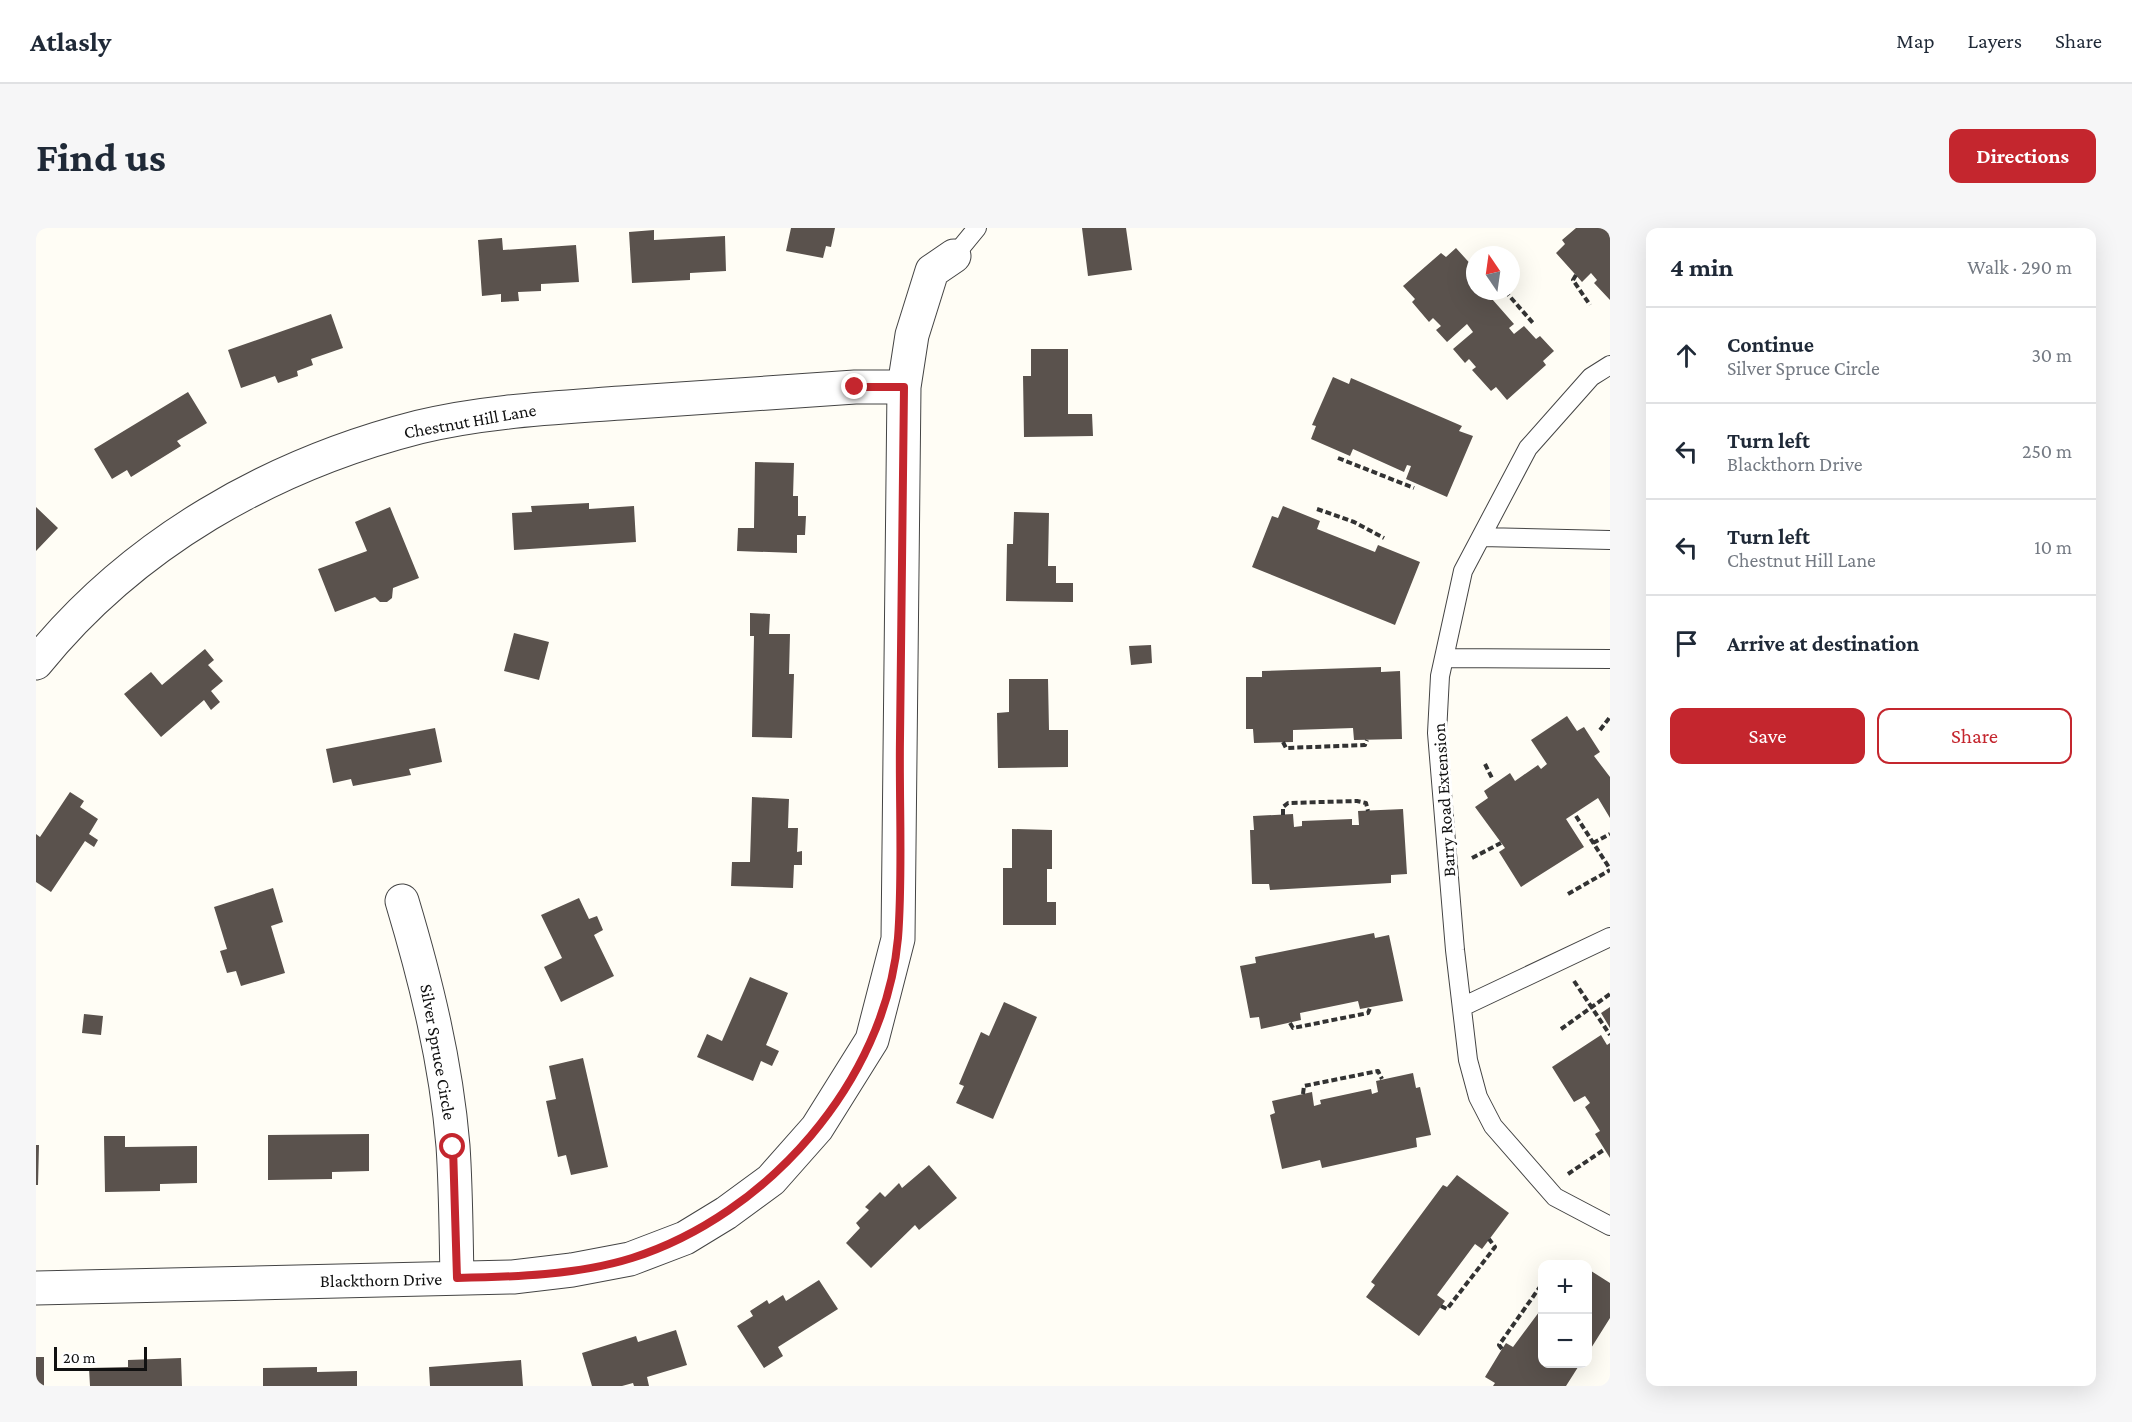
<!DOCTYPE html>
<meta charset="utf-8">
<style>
:root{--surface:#fff;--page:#f6f6f7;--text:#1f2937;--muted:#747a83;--line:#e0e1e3;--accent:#c4262e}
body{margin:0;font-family:"Crimson Pro",serif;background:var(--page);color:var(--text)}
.controls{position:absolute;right:18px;bottom:18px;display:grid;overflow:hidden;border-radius:12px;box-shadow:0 6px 24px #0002}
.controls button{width:54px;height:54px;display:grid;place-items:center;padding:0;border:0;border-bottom:2px solid var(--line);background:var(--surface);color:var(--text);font:30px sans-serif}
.compass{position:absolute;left:1430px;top:18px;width:54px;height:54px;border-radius:50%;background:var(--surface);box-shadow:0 6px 24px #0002;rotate:347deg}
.scale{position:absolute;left:18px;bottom:15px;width:93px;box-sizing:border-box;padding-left:6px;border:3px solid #111;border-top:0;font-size:16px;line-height:21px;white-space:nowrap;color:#111;-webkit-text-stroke:4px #fff;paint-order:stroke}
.stop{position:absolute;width:18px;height:18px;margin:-14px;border:4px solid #c4262e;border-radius:50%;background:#fff}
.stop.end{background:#c4262e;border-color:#fff;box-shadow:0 2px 6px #0008}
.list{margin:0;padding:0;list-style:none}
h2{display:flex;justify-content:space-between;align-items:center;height:78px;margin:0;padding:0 24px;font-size:26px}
h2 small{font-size:20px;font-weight:400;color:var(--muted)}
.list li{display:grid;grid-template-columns:39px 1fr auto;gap:18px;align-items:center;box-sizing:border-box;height:96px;padding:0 24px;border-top:2px solid var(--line)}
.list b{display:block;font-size:22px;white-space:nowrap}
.list p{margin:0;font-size:20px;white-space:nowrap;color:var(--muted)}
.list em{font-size:20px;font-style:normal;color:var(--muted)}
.actions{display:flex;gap:12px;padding:18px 24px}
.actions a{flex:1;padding:14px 0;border:2px solid var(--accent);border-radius:12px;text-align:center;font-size:21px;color:var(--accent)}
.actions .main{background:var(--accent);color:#fff}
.icon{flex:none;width:33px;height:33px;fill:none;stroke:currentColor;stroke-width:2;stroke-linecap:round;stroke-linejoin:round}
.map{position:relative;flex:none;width:1574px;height:1158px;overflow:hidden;border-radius:12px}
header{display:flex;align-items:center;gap:36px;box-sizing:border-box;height:84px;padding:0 30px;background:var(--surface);border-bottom:2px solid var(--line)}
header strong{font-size:28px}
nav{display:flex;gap:33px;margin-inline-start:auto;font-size:21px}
.intro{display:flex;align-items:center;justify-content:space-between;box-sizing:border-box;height:144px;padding:0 36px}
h1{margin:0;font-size:42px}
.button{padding:15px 27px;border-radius:12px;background:var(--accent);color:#fff;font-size:21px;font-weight:700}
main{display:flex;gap:36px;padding:0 36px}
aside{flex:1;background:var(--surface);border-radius:12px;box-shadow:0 6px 24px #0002}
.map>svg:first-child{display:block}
.building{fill:#5a524d}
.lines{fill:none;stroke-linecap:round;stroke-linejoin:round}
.lane-casing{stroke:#444;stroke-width:20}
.street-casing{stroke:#444;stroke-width:35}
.path{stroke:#333;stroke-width:4;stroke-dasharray:6 3;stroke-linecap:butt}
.lane{stroke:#fff;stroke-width:18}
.street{stroke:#fff;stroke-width:33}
.route{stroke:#c4262e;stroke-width:8}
.labels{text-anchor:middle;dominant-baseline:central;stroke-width:6;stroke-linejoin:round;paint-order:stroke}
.street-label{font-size:18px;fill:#111;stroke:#fff}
</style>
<header>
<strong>Atlasly</strong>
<nav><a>Map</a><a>Layers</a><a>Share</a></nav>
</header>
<div class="intro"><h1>Find us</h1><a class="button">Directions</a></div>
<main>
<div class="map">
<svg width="1574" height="1158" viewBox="0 0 1574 1158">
<rect width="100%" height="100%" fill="#fffdf5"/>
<path class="building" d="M755 0H799L795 19 790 18 787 30 750 23Z
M1046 0H1090L1096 42 1052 48Z
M1540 0H1574V72L1558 55 1561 52 1555 45 1546 54 1520 25 1529 16 1526 12Z
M618 2V12L689 8 690 43 654 45V52L596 55 593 4Z
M466 10 467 22 540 17 543 54 505 56V63L482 64 483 73 465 74V66L446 68 442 12Z
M1420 20 1439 41V53L1434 57 1440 64 1449 63 1478 96 1473 100 1478 106 1488 98 1500 111 1504 108 1518 123 1507 133 1510 137 1471 172 1460 159 1455 163 1436 142 1440 139 1433 131 1429 135 1417 121 1437 104 1431 96 1411 114 1400 102 1405 98 1397 90 1393 94 1376 74 1379 71 1367 58 1405 25 1410 29Z
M295 86 307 120 275 131 277 137 261 143 262 148 242 155 239 148 205 160 192 122Z
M995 121H1032V186H1056L1057 208 988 209 987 148H995Z
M1297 149 1313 156 1315 150 1426 198 1423 203 1437 208 1411 269 1370 251 1375 238 1371 237 1368 244 1317 221 1314 228 1275 211 1280 198 1276 197Z
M152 164 171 195 141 213 145 218 95 249 91 242 76 251 58 221Z
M719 234 758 235 757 268H762V288H770L769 307H761V325L701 323 702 300H718Z
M553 275V281L598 278 600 314 478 322 476 285 496 284 495 278Z
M1247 278 1284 293 1281 301 1339 324 1342 317 1384 334 1359 397 1216 339 1236 288 1242 290Z
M0 279 22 300 0 323Z
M354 279 383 350 357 360 356 370 351 374H344L339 369 299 384 282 341 331 323 319 294Z
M978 284 1013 285 1012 338H1020V355H1037V374L970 373 971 316H977Z
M714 385 734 386 733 406H754L753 446H758L756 510 716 509 718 408H714Z
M478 405 513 414 503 452 468 443Z
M1115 417 1116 435 1095 437 1093 418Z
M169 421 178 432 172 437 187 453 175 463 184 474 175 482 168 472 125 509 88 466 115 444 126 457Z
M1345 439V444L1364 443 1366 511 1318 512 1317 500 1257 502V514L1218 515 1217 501H1210V449H1226V443Z
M973 451H1012L1013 502H1032V539L962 540 961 485 973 484Z
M1531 488 1541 503 1548 499 1564 524 1558 528 1574 549V590L1562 570 1530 591 1548 619 1485 659 1463 624 1469 620 1439 579 1452 570 1448 563 1474 545 1479 553 1502 537 1505 541 1511 536 1495 512Z
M399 500 406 534 373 541 375 547 317 558 315 551 297 555 290 521Z
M34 564 48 573 44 579 62 591 53 606 62 612 58 619 49 613 15 664 0 654V606L4 609Z
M716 569 753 571 752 600H762L761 624 766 623V637H758L757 660 695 658 696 634H714Z
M1367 581 1371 646 1355 647V655L1234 662 1233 656H1216L1214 602H1218L1217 588 1257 586 1258 599 1266 598V593L1316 591V597H1323L1322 583Z
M976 601 1016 602V641H1011V674H1020V697H967V640H976Z
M237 660 247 694 235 698 249 745 205 758 200 743 191 745 184 723 191 721 178 679Z
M543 670 553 691 561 688 567 702 558 707 578 748 525 774 508 739 526 730 505 687Z
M1338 705 1339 710 1353 707 1367 773 1324 781 1322 773 1264 785 1265 792 1225 801 1223 789 1214 790 1204 738 1220 735 1219 729Z
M714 749 752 765 730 817 743 823 736 838 725 833 717 853 661 829 671 806 686 813Z
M968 774 1001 789 957 891 920 875 928 858 923 856 945 804 953 808Z
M1574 779V800L1565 785Z
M48 786 67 788 65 807 46 805Z
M1565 807 1571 817 1574 815V930L1559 906 1564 903 1549 879 1554 875 1549 868 1538 874 1516 839Z
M547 830 572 939 535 947 530 927 522 929 510 873 520 871 513 838Z
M1377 845 1380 860 1384 859 1395 907 1380 910 1381 919 1286 940 1284 932 1246 941 1234 887 1239 885 1236 873 1276 864 1278 878 1285 876 1284 872 1335 861 1336 866 1342 864 1340 853Z
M333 906V943L296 944V951L232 952V907Z
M68 908H89V919L161 918V955L124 956V963L69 964Z
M0 917H3L2 957H0Z
M893 937 921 970 883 1002 879 997 835 1040 810 1015 824 1000 820 995 833 982 829 979 844 964 849 969 863 955 866 960Z
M1421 947 1473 985 1446 1021 1439 1016 1401 1067 1409 1073 1383 1108 1330 1069 1339 1057 1335 1054 1407 957 1411 959Z
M1552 1041 1574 1055V1090L1552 1125Z
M783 1052 802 1081 742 1119 747 1128 728 1140 701 1098 717 1088 714 1083 731 1072 733 1076 747 1067 750 1073Z
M1506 1080V1136H1544L1530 1158H1457L1459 1155 1449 1149 1466 1121 1470 1115 1477 1119Z
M640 1102 651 1137 611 1149 613 1158H598L597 1155 586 1158H556L546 1125 600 1108 602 1114Z
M0 1129H8V1158H0Z
M145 1130 146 1158H54L53 1140 92 1139V1132Z
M485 1132 487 1158H394L393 1139Z
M281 1139V1144L321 1143V1158H227V1140Z"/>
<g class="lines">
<g class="lane-casing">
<path id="lane" d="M918 28 941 0
M1574 137 1555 149 1492 220 1427 343 1404 448 1401 505 1419 722 1432 832 1442 869 1457 898 1519 969 1574 998
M1445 309 1574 312
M1409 430 1574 431
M1426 779 1574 709"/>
</g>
<g class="street-casing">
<path id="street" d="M0 435C97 315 234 237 383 199 449 183 517 180 585 175 663 170 741 165 819 159H868
M366 673C390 753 410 834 417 918 420 962 420 1007 421 1050
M0 1060 477 1049 536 1042 594 1031 649 1010 690 985 735 952 781 900 836 812 862 711 868 159 876 107 896 43 918 28"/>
</g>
<path class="path" d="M1437 39 1439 38
M1540 47 1537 52 1554 77
M1469 63 1497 95
M1302 230 1378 260
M1281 281 1318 294 1348 310
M1564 502 1574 489
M1247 514 1250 520 1329 517 1331 512
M1449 536 1457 552
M1247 587V579L1252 575 1321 573 1330 575 1332 583
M1540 588 1574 641
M1557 615 1574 606
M1436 630 1465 615
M1532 666 1574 642
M1538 753 1574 807
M1254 795 1257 800 1332 785 1334 780
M1525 801 1574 766
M1267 866 1268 858 1342 843 1346 851
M1532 946 1569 921
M1405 1078 1411 1081 1459 1019 1453 1011
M1466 1121 1463 1117 1506 1056"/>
<use href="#lane" class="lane"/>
<use href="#street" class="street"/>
</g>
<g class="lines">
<path class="route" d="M417 919 421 1050C477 1049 542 1047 596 1030 731 987 849 854 862 710 867 646 863 575 864 510 866 393 867 276 868 159H819"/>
</g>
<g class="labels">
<g class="street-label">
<text transform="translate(434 193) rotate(-10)">Chestnut Hill Lane</text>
<text transform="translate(1408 572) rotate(-94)">Barry Road Extension</text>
<text transform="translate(402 824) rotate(80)">Silver Spruce Circle</text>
<text transform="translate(345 1052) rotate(-1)">Blackthorn Drive</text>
</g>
</g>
</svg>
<div class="controls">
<button>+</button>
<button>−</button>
</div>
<svg class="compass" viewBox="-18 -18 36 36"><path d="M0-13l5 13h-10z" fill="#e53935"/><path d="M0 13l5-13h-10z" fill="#747a83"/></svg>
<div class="scale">20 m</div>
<div class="stop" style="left:417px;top:919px"></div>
<div class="stop end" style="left:819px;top:159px"></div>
</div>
<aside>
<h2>4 min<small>Walk · 290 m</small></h2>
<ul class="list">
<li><svg class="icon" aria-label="ahead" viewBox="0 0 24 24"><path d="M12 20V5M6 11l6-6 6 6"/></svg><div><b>Continue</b><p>Silver Spruce Circle</p></div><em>30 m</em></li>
<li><svg class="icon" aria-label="left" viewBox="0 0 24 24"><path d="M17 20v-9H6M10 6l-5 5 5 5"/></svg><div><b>Turn left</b><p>Blackthorn Drive</p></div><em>250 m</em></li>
<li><svg class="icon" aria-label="left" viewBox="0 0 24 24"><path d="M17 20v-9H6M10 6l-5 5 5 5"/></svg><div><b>Turn left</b><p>Chestnut Hill Lane</p></div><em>10 m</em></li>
<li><svg class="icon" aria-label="arrive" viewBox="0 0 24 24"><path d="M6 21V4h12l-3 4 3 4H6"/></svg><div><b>Arrive at destination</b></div></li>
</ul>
<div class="actions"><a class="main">Save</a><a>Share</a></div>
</aside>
</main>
